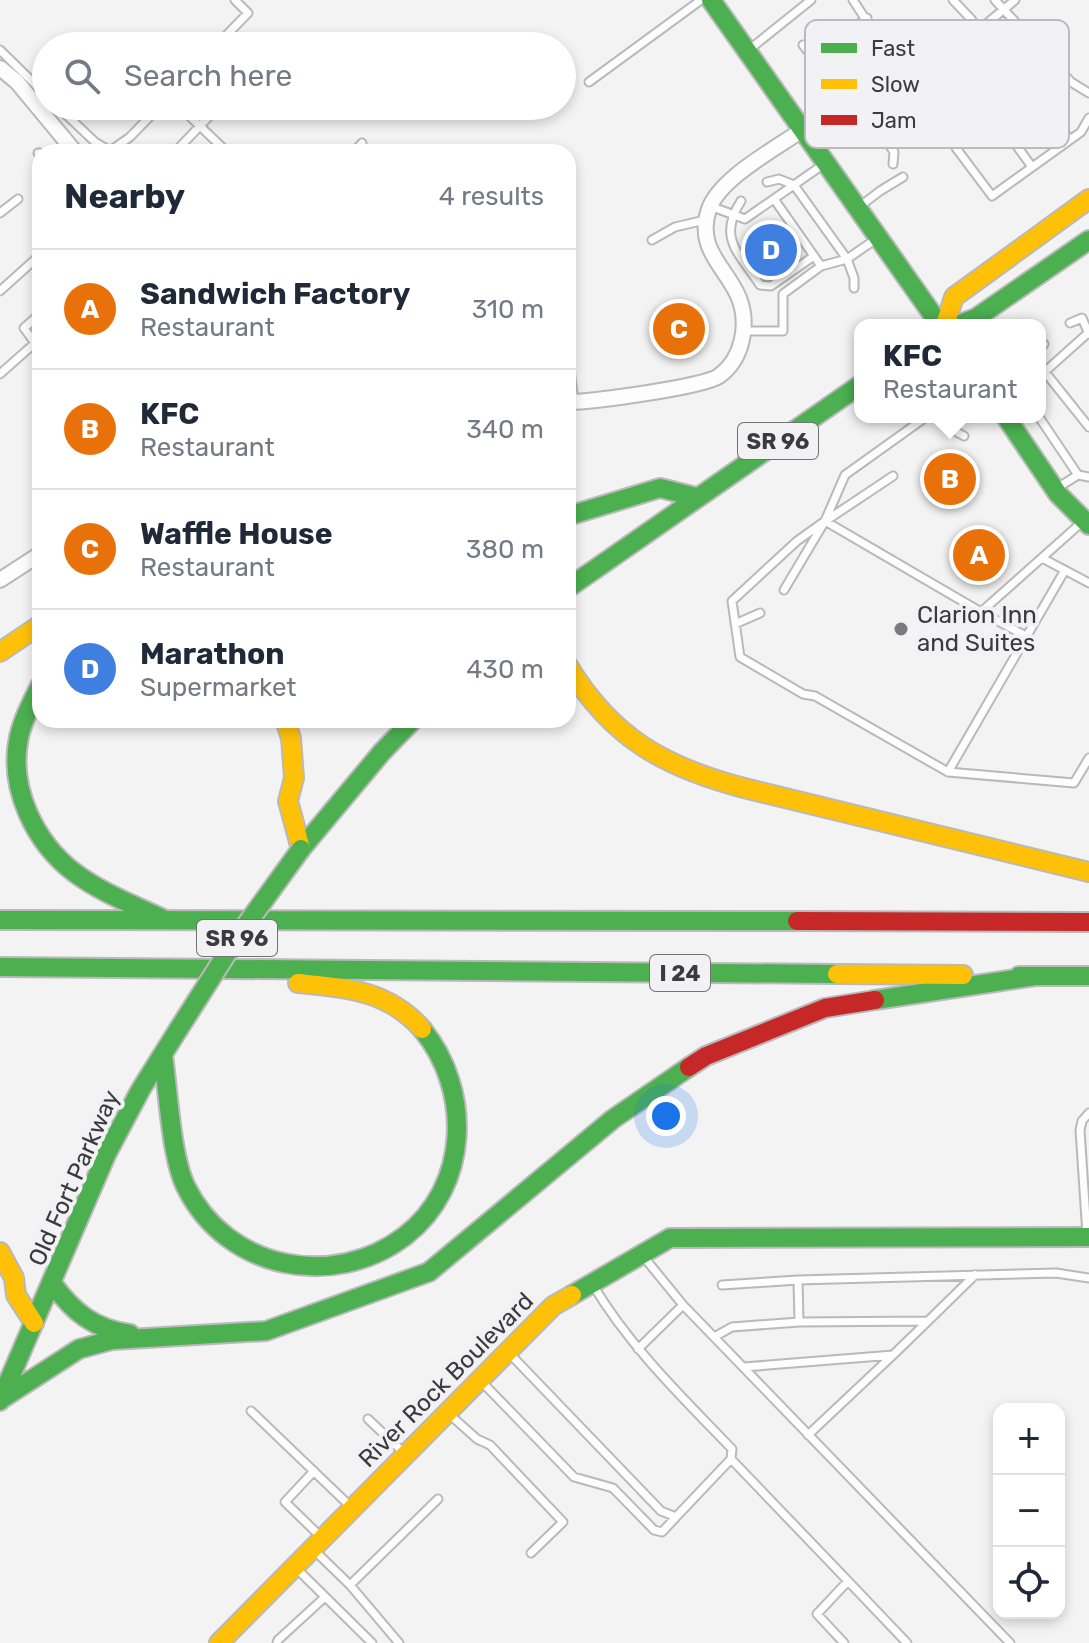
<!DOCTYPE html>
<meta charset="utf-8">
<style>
:root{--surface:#fff;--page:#f6f6f7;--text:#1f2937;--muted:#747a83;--line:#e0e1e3;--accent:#7b7b7c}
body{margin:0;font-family:Rubik,sans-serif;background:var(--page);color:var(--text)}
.controls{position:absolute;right:24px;bottom:24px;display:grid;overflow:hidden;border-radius:16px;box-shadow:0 4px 12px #0003}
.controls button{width:72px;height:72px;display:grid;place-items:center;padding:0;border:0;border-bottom:2px solid var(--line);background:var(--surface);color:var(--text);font:40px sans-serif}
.you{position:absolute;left:666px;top:1116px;width:28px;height:28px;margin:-20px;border:6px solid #fff;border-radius:50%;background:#1a73e8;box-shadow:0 0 0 12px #1a73e833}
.badge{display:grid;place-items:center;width:52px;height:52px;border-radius:50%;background:var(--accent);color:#fff;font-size:26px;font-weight:700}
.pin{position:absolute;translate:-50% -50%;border:4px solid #fff;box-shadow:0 2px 8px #0006}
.popup{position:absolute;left:854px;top:319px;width:192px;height:104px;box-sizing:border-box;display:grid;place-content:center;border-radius:16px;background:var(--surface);filter:drop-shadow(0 2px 6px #0005);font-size:26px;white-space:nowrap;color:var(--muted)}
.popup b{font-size:30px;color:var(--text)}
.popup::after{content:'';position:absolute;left:50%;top:100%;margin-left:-16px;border:16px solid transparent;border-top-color:var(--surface)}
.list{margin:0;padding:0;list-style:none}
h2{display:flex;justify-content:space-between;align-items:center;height:104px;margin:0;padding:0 32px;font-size:34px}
h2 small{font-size:26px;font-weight:400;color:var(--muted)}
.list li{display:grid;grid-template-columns:52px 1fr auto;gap:24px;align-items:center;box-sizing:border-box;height:120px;padding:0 32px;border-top:2px solid var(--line)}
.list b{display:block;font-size:30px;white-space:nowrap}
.list p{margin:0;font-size:26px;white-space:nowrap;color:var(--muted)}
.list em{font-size:26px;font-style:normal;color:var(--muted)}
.icon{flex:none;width:44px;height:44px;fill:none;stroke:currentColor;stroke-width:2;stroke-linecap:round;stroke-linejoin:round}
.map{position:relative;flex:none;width:1089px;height:1643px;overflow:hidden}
.search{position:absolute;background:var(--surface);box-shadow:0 4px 12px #0003;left:32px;top:32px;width:544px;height:88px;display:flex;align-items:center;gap:20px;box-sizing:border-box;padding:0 28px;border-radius:44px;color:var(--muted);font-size:30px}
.panel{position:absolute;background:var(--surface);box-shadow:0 4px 12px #0003;left:32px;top:144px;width:544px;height:584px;border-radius:24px}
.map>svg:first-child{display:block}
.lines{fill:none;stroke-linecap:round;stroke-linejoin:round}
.lane-casing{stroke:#b9b9ba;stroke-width:11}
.street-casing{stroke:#b9b9ba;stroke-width:18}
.fast-casing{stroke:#b9b9ba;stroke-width:22}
.slow-casing{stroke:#b9b9ba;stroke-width:22}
.jam-casing{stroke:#b9b9ba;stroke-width:22}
.lane{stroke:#fdfdfd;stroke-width:7}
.street{stroke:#fdfdfd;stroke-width:14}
.fast{stroke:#4caf50;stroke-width:18}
.slow{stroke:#ffc107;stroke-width:18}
.jam{stroke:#c62828;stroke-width:18}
.fast-bridge-casing{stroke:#b9b9ba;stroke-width:22;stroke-linecap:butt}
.fast-bridge{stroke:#4caf50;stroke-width:18}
.poi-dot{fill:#7b7b7c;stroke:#f2f2f5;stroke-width:3}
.labels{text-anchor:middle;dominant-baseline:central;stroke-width:8;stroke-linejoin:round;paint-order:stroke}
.shield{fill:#f2f2f5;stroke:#727274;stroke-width:2}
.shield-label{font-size:22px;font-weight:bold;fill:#3b3b3c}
.poi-label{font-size:24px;fill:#3b3b3c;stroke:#f2f2f5;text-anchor:start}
.street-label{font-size:24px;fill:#3b3b3c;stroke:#f2f2f5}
.key{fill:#f2f2f5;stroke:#bbbbbe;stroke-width:2}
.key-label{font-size:22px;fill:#3b3b3c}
</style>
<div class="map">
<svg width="1089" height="1643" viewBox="0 0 1089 1643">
<rect width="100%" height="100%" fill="#f3f3f4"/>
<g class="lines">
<g class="lane-casing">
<path id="lane" d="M853 0 887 52
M953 0 971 19 997 56 1070 139
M995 0 1071 82 1089 93
M979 30 1015 0
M803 45 812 57 867 18
M216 46 248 13 235 0
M277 46 281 42
M750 49 811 0
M0 50 46 95
M997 56 975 60 967 67 966 75 1032 167
M812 57 819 67 872 30
M589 82 701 0
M856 97 861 87 883 67
M57 106 95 142 110 151 130 137 160 106
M179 106 227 152
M956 148 992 196 1081 132 1089 118
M175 152 219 106
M354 152 362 143
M38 153H40
M893 164 894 152 851 87C861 43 902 76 919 94
M767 182 779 179 794 185 847 259 821 266 774 199
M741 201C717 238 739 253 760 285L771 286 814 256
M710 206 745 219 824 164
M859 207 880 191 903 177
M0 213 18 199
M652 240 675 227 705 220
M854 288V278L847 259 876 239
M0 291 40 255
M1070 323 1082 318 1089 334
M745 331H783V294L821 266
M1040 347 1044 344
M568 353 574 402
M1045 372 1089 427
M0 374 35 343 24 328 40 314
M1040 376 1088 333
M1039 417 1078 475 1089 477
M951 429 964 436
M1057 488 1078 475
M827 520 893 476
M1042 558 1089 583
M1065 570 948 772 815 696 803 694 740 657 732 601 797 541 825 521 981 612 1081 523
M784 590 825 521 845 475 926 417
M981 612 1026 636
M735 624 760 613
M948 772 1074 783 1089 758
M1087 1235 1080 1130 1082 1121 1089 1113
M643 1256 683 1305 714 1337 732 1327 799 1322 798 1280 1056 1273 1089 1278
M722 1285 798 1280
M799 1322 928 1321 975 1275
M714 1337 1010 1643
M638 1349 683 1305
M510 1354 661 1511 676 1517 731 1459 732 1449C682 1397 630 1347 593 1285
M893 1355 928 1321
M744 1367 893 1355 808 1435
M481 1381 574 1477 613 1488 654 1530 662 1532 676 1517
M251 1411 351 1507
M449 1414 477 1439 490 1445 563 1522 531 1553
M368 1419 404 1453
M731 1459 848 1581 817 1614 844 1643
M314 1471 285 1502 321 1537
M314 1550 350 1585 438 1499
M296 1568 372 1643
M848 1581 907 1643
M350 1585 399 1643
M277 1643 278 1640 325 1597"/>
</g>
<g class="street-casing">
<path id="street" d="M0 68 17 82 75 152
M568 402C592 402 703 387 719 376 743 359 749 324 739 298 727 268 695 249 709 209 720 178 775 149 802 130
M0 580 40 554"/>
</g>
<g class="fast-casing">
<path id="fast" d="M711 0 940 325
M958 325 976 318 1089 240
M1006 417 1058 494 1089 525
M568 516 660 488 696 497
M568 588 860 385
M40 686C32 702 23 719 19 737 8 788 35 843 75 873 102 893 134 905 163 919
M301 849 382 752 413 720
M0 920 797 921
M0 967 837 974
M1019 976H1089
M875 1000 1035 976
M163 1055C168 1090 171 1157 186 1187 226 1269 333 1291 405 1236 470 1186 472 1090 422 1029
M52 1283C73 1312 94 1329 130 1334
M572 1295 670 1238 1089 1237
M0 1400 79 1349 112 1340 266 1331 429 1272 613 1119 689 1067
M0 1401 107 1153 141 1089 178 1030"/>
</g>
<g class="slow-casing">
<path id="slow" d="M945 325 954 297 1089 199
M0 652 40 625
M568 666C612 738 664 767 744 788L1089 872
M285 720 291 738 294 778 288 801 301 849
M837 974 963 975
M298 983C346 988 388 990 422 1029
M0 1252 14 1278 16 1295 34 1323
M219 1643 553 1306 572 1295"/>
</g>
<g class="jam-casing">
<path id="jam" d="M797 921 1089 922
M689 1067 706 1056 825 1008 875 1000"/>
</g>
<use href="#lane" class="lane"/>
<use href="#street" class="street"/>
<use href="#fast" class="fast"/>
<use href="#slow" class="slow"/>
<use href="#jam" class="jam"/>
<g class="fast-bridge-casing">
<path id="fast-bridge" d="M178 1030 238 936 301 849"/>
</g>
<use href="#fast-bridge" class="fast-bridge"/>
</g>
<circle class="poi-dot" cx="901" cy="629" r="8"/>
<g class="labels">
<g class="shield">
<rect x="738" y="423" width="80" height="36" rx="6"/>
<rect x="197" y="920" width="80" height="36" rx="6"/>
<rect x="650" y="955" width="60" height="36" rx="6"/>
</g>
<g class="shield-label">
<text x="778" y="441">SR 96</text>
<text x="237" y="938">SR 96</text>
<text x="680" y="973">I 24</text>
</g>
<g class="poi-label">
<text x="917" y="615">Clarion Inn<tspan x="917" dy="28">and Suites</tspan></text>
</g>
<g class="street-label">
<text transform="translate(74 1178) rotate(-66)">Old Fort Parkway</text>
<text transform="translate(446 1380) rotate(-45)">River Rock Boulevard</text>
</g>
</g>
<rect x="805" y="20" width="264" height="128" rx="12" class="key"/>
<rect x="821" y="43" width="36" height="10" fill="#4caf50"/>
<rect x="821" y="79" width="36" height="10" fill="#ffc107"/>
<rect x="821" y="115" width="36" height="10" fill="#c62828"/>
<g class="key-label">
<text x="871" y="56">Fast</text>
<text x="871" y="92">Slow</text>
<text x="871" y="128">Jam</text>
</g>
</svg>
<div class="controls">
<button>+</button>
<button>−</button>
<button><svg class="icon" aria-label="locate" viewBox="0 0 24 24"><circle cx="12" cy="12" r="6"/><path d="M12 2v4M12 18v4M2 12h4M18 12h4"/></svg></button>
</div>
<div class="you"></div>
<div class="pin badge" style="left:979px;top:555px;background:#e8710a">A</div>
<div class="pin badge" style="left:950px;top:479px;background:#e8710a">B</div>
<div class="popup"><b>KFC</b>Restaurant</div>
<div class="pin badge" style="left:679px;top:329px;background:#e8710a">C</div>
<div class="pin badge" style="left:771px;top:250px;background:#3f7fe0">D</div>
<div class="search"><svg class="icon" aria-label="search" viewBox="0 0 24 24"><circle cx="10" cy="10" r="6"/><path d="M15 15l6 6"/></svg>Search here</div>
<section class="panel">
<h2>Nearby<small>4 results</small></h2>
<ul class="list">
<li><span class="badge" style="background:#e8710a">A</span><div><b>Sandwich Factory</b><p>Restaurant</p></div><em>310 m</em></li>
<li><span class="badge" style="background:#e8710a">B</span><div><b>KFC</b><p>Restaurant</p></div><em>340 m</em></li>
<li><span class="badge" style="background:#e8710a">C</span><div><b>Waffle House</b><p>Restaurant</p></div><em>380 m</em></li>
<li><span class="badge" style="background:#3f7fe0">D</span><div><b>Marathon</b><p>Supermarket</p></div><em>430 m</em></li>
</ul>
</section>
</div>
